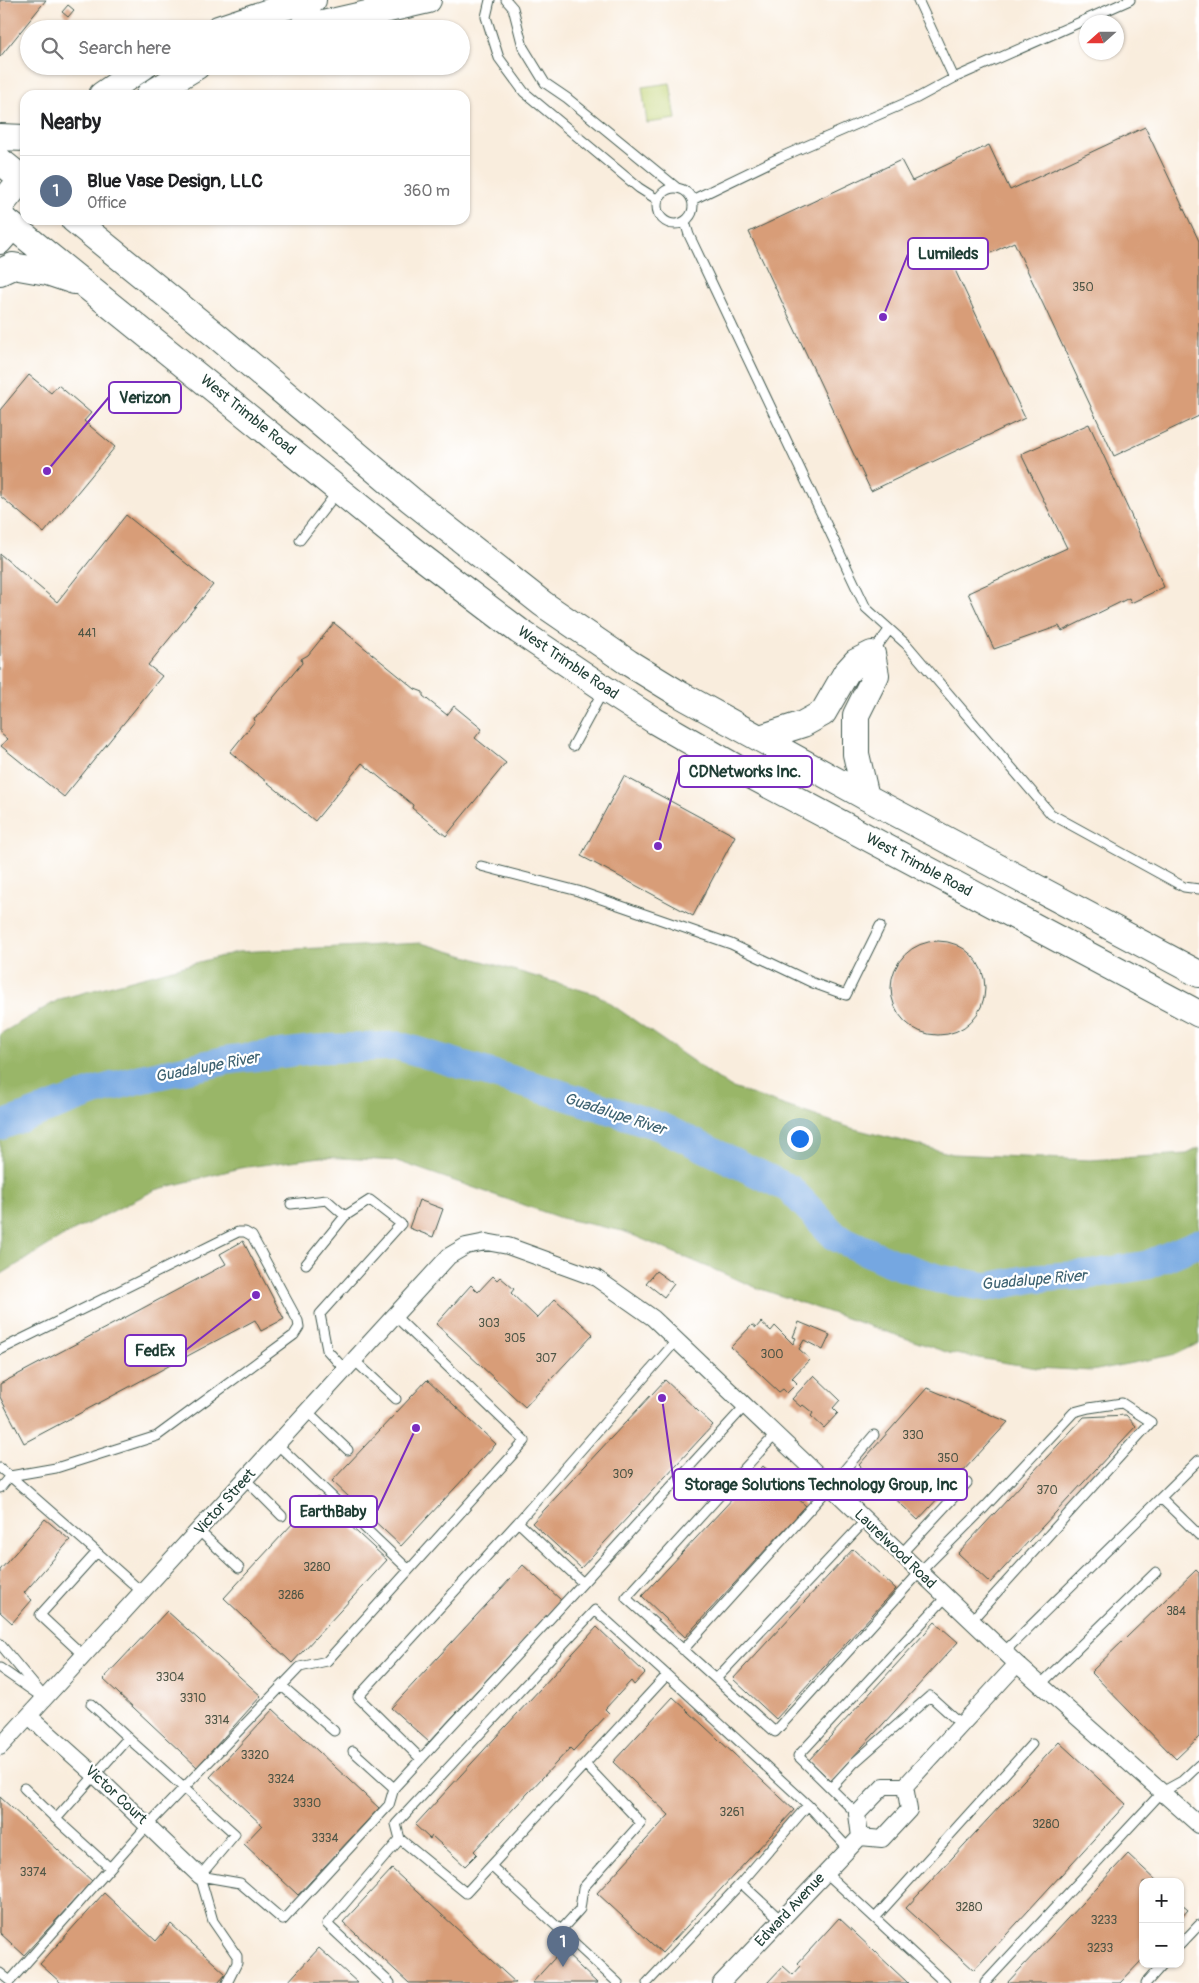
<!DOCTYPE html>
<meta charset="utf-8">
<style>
:root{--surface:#fff;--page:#f6f6f6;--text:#202124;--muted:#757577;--line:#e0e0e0;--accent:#1f6fb2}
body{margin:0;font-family:Pangolin,sans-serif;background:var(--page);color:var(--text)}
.controls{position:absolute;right:15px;bottom:15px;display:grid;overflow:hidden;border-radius:10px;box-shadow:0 1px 4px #0004}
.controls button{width:45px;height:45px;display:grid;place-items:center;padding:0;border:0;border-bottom:1px solid var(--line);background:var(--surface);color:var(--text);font:25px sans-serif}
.compass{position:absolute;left:1079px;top:15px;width:45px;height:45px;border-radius:50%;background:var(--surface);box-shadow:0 1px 4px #0004;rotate:249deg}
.you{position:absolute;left:799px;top:1138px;width:18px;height:18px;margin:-12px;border:4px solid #fff;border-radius:50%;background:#1a73e8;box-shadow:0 0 0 8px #1a73e833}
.badge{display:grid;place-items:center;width:32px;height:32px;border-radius:50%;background:var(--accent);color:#fff;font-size:16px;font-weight:700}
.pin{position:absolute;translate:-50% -41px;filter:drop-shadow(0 1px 2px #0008)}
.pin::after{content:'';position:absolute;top:26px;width:18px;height:15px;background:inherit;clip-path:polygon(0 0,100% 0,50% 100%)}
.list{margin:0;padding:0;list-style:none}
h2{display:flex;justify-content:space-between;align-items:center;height:65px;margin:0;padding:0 20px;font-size:21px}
h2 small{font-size:16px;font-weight:400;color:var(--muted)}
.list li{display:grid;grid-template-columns:32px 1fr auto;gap:15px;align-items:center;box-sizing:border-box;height:70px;padding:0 20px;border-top:1px solid var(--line)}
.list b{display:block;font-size:19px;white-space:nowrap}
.list p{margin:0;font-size:16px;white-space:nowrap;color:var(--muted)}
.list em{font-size:16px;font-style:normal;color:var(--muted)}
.icon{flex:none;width:28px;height:28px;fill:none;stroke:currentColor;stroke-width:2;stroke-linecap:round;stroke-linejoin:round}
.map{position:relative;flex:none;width:1199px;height:1983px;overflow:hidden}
.search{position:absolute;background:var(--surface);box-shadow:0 1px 4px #0004;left:20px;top:20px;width:450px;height:55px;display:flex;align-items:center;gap:12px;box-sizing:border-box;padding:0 18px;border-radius:28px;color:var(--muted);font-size:19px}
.panel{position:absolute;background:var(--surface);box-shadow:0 1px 4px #0004;left:20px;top:90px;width:450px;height:135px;border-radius:15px}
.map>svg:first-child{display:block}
.green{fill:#c2d477;stroke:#708856}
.forest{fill:#99b668;stroke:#5c7a4e}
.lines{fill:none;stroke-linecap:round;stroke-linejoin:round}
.river{stroke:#75a7e1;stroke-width:29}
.building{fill:#d89d78}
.service-casing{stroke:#40574d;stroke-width:11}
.minor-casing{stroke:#40574d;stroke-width:18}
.secondary-casing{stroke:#40574d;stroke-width:26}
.primary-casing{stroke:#40574d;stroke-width:28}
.service{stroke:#fff;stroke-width:9}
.minor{stroke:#fff;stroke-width:16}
.secondary{stroke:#fff;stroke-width:24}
.primary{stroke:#fff;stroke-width:26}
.labels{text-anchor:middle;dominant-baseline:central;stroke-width:4.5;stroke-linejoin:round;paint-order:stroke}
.number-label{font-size:12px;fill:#4d5545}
.street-label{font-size:15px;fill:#1f3d34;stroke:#fff}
.water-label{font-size:16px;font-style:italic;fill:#3d6271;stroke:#fff}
.leader{fill:none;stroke:#7b2cbf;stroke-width:2}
.callout-dot{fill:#7b2cbf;stroke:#fff;stroke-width:2}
.callout{fill:#fff;stroke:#7b2cbf;stroke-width:2}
.callout-label{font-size:16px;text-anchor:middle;font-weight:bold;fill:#1f3d34}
</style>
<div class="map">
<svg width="1199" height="1983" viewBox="0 0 1199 1983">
<rect width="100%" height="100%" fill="#fff"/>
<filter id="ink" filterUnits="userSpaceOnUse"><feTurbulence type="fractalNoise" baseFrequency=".02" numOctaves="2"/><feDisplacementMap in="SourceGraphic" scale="10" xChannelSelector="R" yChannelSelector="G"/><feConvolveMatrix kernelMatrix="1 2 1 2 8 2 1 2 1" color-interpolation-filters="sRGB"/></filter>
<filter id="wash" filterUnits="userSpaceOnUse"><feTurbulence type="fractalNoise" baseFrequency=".0096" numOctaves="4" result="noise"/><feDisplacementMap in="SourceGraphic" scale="20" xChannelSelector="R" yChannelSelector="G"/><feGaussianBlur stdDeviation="1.12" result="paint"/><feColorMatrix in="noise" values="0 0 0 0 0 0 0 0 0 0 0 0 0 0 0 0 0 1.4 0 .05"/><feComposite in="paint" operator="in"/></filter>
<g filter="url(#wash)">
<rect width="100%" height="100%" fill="#f9eddd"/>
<path class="green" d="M670 83 676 119 647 123 642 87Z"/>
<path class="forest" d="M421 943 598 995 730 1087 851 1128 953 1154 1090 1160 1187 1154 1199 1148V1343L1177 1354 1092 1371 1037 1368 949 1353 755 1287 623 1231 561 1218 397 1161 321 1157 240 1168 155 1190 65 1235 0 1275V1034L60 999 237 952Z"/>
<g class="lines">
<path class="river" d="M0 1126 96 1091 140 1079 228 1060 317 1049 399 1046 560 1094 659 1126 790 1189 836 1237 892 1263 939 1279 987 1287 1035 1278 1087 1275 1147 1265 1199 1243"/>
</g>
<g id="blocks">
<path class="building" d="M0 0H46L0 57Z
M68 5 74 10 68 17 62 12Z
M1145 127 1199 241V416L1114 456 1014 242 955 270 1025 418 871 491 749 232 901 160 912 181 989 145 1010 190Z
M29 375 51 393 58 385 91 413 84 421 115 447 44 533 0 496V410Z
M1089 424 1164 587 1131 603 1129 598 1062 631 1059 626 994 649 968 593 1067 548 1021 454Z
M126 515 213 585 148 665 162 676 64 797 1 746 7 739 0 733V554L57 602Z
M334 623 415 689 423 692V696L447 715 454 706 482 729 475 738 506 763 446 836 412 808 413 805 362 763 315 821 230 752 255 721 254 718 260 714 302 663 301 659 308 655Z
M624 776 735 836 693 916 581 856Z
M891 988a47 47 0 1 1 94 0a47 47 0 1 1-94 0Z
M419 1200 443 1209 433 1237 409 1228Z
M243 1241 284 1319 261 1331 255 1320 24 1443 0 1397V1384L226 1264 220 1254Z
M656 1271 674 1284 664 1297 646 1283Z
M493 1276 497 1280 500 1277 514 1289 511 1293 537 1318 555 1299 593 1334 525 1407 436 1324 471 1285 478 1292Z
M761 1322 771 1331 775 1326 793 1344 796 1338 793 1337 799 1322 830 1335 823 1350 804 1340 799 1349 810 1359 792 1378 797 1383 787 1393 783 1389 779 1392 731 1347 752 1325 756 1328Z
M814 1375 840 1400 833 1408 838 1413 824 1428 811 1416 813 1413 803 1405 801 1407 792 1399Z
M427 1380 496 1444 401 1546 332 1481Z
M665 1380 713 1425 581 1568 532 1523Z
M927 1388 1008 1422 918 1520 859 1465Z
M1126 1415 1136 1426 990 1583 958 1553 1084 1417Z
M763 1466 806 1506 685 1637 642 1596Z
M318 1496 387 1560 292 1663 224 1598Z
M45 1519 70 1540 24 1593 32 1600 12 1623 0 1612V1570Z
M853 1549 896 1589 776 1719 733 1679Z
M523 1565 561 1600 429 1742 391 1708Z
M1196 1570 1199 1573V1737L1176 1759 1091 1672Z
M167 1611 261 1696 197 1767 103 1679Z
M935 1622 958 1642 831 1781 809 1760Z
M597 1627 645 1673 634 1685 631 1681 605 1709 609 1713 573 1751 570 1748 474 1851 477 1854 465 1866 432 1836 430 1839 415 1825Z
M673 1697 794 1810 662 1953 597 1893 669 1815 613 1762Z
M273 1709 379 1808 298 1895 244 1844 262 1825 210 1777Z
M1059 1742 1126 1804 974 1970 906 1908Z
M0 1797 92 1881 24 1955 0 1933Z
M1128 1854 1158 1882H1143V1959L1120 1983H1007Z
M392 1869 516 1983H409L343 1922Z
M104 1893 156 1941 171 1924 226 1974 218 1983H61L40 1964Z
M1180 1903 1188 1910 1180 1919Z
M839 1918 908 1983H767L783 1966 793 1975 801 1966 798 1963Z
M319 1948 358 1983H287Z
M562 1950 597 1983H532Z"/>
</g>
</g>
<g filter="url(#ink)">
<use href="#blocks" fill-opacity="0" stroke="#40574d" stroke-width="1"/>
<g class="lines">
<g class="service-casing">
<path id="service" d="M490 0 486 17 499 58 524 92 639 188 658 200
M506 0 513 8 523 47 545 83 567 98 677 188
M918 0 954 78
M657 206a18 18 0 1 1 36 0a18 18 0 1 1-36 0Z
M692 200 781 157 917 98 954 78 1130 0
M685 222 689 235 866 608 907 645 1051 814 1184 887 1199 889
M300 540 338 491
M873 652 889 630
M573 746 603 691
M481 866 578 891 731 944 813 983 846 995 880 926
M291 1204 327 1200 345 1216
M306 1264 345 1216 370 1200 401 1224 320 1314 327 1350 345 1370
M676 1341 518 1522 583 1583 745 1406
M0 1350 238 1232H245L252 1236 298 1321 299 1327 294 1335 157 1436 56 1468 10 1476
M354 1360 396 1399
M307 1411 348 1450
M775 1435 626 1598 775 1732 920 1572 985 1507 1074 1412 1089 1408 1122 1403 1151 1422 971 1621
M277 1444 409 1570
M0 1468 10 1476 0 1488
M10 1476 97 1552
M245 1479 282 1516
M1161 1498 1199 1535
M198 1530 239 1568
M901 1554 967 1483
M0 1644 45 1698
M683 1650 830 1487 874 1435
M1004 1652 1199 1460
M84 1656 40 1615 97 1552 142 1592
M0 1668 36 1693
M716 1679 866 1520
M1040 1685 1156 1572
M282 1686 334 1731
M91 1704 128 1738
M353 1751 394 1788
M421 1759 358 1697 518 1522
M24 1788 56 1819 128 1738 235 1834 200 1876
M831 1788 854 1763 930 1696 961 1724
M857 1814 798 1756 946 1597
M56 1819 110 1868
M400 1839 396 1824 595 1610 667 1675
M491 1866 618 1983
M825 1872 945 1983
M200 1876 240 1883 283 1920 389 1805 394 1788 583 1583
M200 1876 213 1921 237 1956V1963L227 1983
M741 1883 781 1920
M875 1918 1032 1744
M561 1930 580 1909 583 1888 641 1823 585 1764
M1180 1945 1199 1925
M0 1973 10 1981 148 1825 300 1667 327 1661 525 1441 395 1316
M390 1983 327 1924 400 1839 466 1893 667 1675 808 1805 849 1849
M647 1983 741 1883 808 1805
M985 1983 1162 1792 1182 1781 1199 1765
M1146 1983 1163 1964"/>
</g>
<g class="minor-casing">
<path id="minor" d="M29 1716 95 1775 200 1876
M0 1747 449 1256 466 1246 486 1242 508 1246 596 1278 653 1318 1017 1664 1199 1825
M860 1837 857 1814 884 1786H905L1017 1664
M721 1983 860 1837 882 1839 909 1810 905 1786"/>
</g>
<g class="secondary-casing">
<path id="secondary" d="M0 242 13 227"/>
</g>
<g class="primary-casing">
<path id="primary" d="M218 29 281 8 313 0
M301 29 428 0
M102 95 144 66
M149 95 197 66
M0 137 25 138
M0 161 25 181
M0 206 25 175
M0 216 419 555 519 631 605 689 655 721 735 767 1199 1014
M74 220 218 337 411 500 543 604 629 663 681 695 866 797 1199 974
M0 272 13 266 47 272 74 281
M760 738 803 724 823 713 846 673 856 662 872 654 876 675 856 715V754L866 797"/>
</g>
<use href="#service" class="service"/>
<use href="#minor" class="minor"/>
<use href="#secondary" class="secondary"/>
<use href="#primary" class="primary"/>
</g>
</g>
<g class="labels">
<g class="number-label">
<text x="1083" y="287">350</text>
<text x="87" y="633">441</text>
<text x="489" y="1323">303</text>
<text x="515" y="1338">305</text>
<text x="772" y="1354">300</text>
<text x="546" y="1358">307</text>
<text x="913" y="1435">330</text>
<text x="948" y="1458">350</text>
<text x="623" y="1474">309</text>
<text x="1047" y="1490">370</text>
<text x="317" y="1567">3280</text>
<text x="291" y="1595">3286</text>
<text x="1176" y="1611">384</text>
<text x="170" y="1677">3304</text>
<text x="193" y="1698">3310</text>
<text x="217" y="1720">3314</text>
<text x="255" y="1755">3320</text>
<text x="281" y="1779">3324</text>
<text x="307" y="1803">3330</text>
<text x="732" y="1812">3261</text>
<text x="1046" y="1824">3280</text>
<text x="325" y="1838">3334</text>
<text x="33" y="1872">3374</text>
<text x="969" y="1907">3280</text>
<text x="1104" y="1920">3233</text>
<text x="1100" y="1948">3233</text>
</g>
<g class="street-label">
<text transform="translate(248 415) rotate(39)">West Trimble Road</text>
<text transform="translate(568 663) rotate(34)">West Trimble Road</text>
<text transform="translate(919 865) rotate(28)">West Trimble Road</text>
<text transform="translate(225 1502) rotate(-48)">Victor Street</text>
<text transform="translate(895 1549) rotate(44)">Laurelwood Road</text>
<text transform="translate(116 1795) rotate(43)">Victor Court</text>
<text transform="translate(790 1910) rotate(-47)">Edward Avenue</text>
</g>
<g class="water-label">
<text transform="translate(207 1067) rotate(-11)">Guadalupe River</text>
<text transform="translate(615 1114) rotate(18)">Guadalupe River</text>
<text transform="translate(1034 1280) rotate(-5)">Guadalupe River</text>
</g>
</g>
<path class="leader" d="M883 317L908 254M47 471L109 397M658 846L679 771M256 1295L186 1350M662 1398L674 1484M416 1428L377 1511"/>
<g class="callout-dot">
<circle cx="883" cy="317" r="5"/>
<circle cx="47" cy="471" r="5"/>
<circle cx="658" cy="846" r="5"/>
<circle cx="256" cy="1295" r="5"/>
<circle cx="662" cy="1398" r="5"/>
<circle cx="416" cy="1428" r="5"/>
</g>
<g class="callout">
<rect x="908" y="238" width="80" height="31" rx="5"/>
<rect x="109" y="382" width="72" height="31" rx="5"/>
<rect x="679" y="756" width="133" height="31" rx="5"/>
<rect x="125" y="1335" width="61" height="31" rx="5"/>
<rect x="674" y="1469" width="293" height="31" rx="5"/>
<rect x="290" y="1496" width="87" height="31" rx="5"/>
</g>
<g class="callout-label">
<text x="948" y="259">Lumileds</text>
<text x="145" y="403">Verizon</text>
<text x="745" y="777">CDNetworks Inc.</text>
<text x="155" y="1356">FedEx</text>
<text x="821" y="1490">Storage Solutions Technology Group, Inc</text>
<text x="333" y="1517">EarthBaby</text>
</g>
</svg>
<div class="controls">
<button>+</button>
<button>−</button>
</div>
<svg class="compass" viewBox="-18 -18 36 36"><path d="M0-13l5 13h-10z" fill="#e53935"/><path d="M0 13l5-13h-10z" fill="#757577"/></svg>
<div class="you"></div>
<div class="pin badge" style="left:563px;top:1967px;background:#5c6f8a">1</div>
<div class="search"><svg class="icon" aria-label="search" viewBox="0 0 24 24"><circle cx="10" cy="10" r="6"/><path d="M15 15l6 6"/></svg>Search here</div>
<section class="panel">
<h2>Nearby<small></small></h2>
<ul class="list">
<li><span class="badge" style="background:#5c6f8a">1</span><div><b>Blue Vase Design, LLC</b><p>Office</p></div><em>360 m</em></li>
</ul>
</section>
</div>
